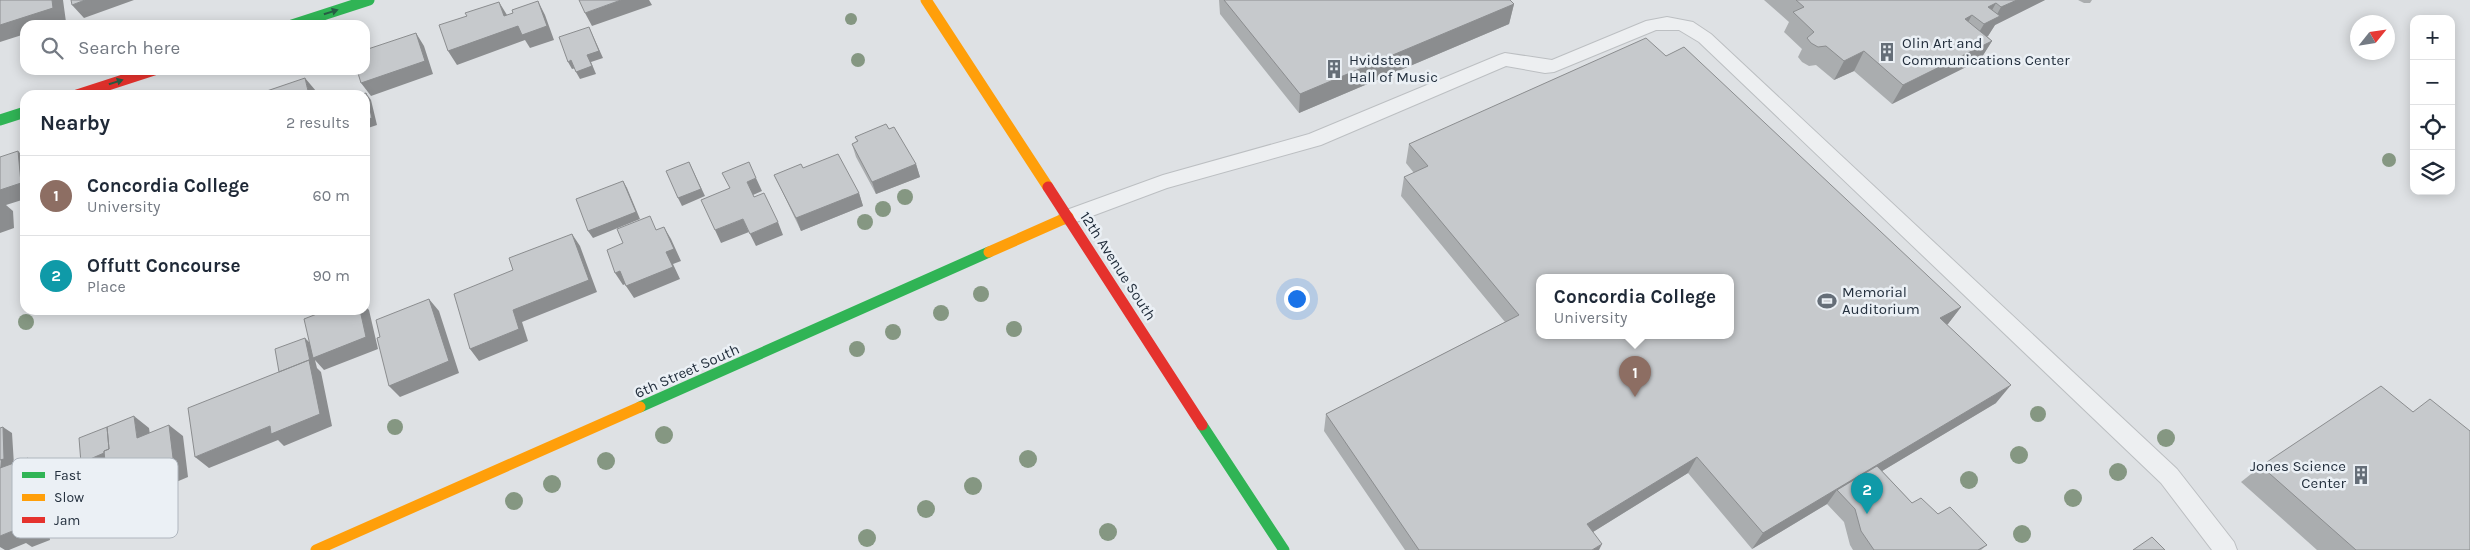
<!DOCTYPE html>
<meta charset="utf-8">
<style>
:root{--surface:#fff;--page:#f6f6f7;--text:#1f2937;--muted:#747a83;--line:#e0e1e3;--accent:#2563eb}
body{margin:0;font-family:Karla,sans-serif;background:var(--page);color:var(--text)}
.controls{position:absolute;right:15px;top:15px;display:grid;overflow:hidden;border-radius:10px;box-shadow:0 2px 12px #0003}
.controls button{width:45px;height:45px;display:grid;place-items:center;padding:0;border:0;border-bottom:1px solid var(--line);background:var(--surface);color:var(--text);font:25px sans-serif}
.compass{position:absolute;left:2350px;top:15px;width:45px;height:45px;border-radius:50%;background:var(--surface);box-shadow:0 2px 12px #0003;rotate:60deg}
.you{position:absolute;left:1296px;top:298px;width:18px;height:18px;margin:-12px;border:4px solid #fff;border-radius:50%;background:#1a73e8;box-shadow:0 0 0 8px #1a73e833}
.badge{display:grid;place-items:center;width:32px;height:32px;border-radius:50%;background:var(--accent);color:#fff;font-size:16px;font-weight:700}
.pin{position:absolute;translate:-50% -41px;filter:drop-shadow(0 1px 2px #0008)}
.pin::after{content:'';position:absolute;top:26px;width:18px;height:15px;background:inherit;clip-path:polygon(0 0,100% 0,50% 100%)}
.popup{position:absolute;left:1536px;top:274px;width:198px;height:65px;box-sizing:border-box;display:grid;place-content:center;border-radius:10px;background:var(--surface);filter:drop-shadow(0 1px 4px #0005);font-size:16px;white-space:nowrap;color:var(--muted)}
.popup b{font-size:19px;color:var(--text)}
.popup::after{content:'';position:absolute;left:50%;top:100%;margin-left:-10px;border:10px solid transparent;border-top-color:var(--surface)}
.list{margin:0;padding:0;list-style:none}
h2{display:flex;justify-content:space-between;align-items:center;height:65px;margin:0;padding:0 20px;font-size:21px}
h2 small{font-size:16px;font-weight:400;color:var(--muted)}
.list li{display:grid;grid-template-columns:32px 1fr auto;gap:15px;align-items:center;box-sizing:border-box;height:80px;padding:0 20px;border-top:1px solid var(--line)}
.list b{display:block;font-size:19px;white-space:nowrap}
.list p{margin:0;font-size:16px;white-space:nowrap;color:var(--muted)}
.list em{font-size:16px;font-style:normal;color:var(--muted)}
.icon{flex:none;width:28px;height:28px;fill:none;stroke:currentColor;stroke-width:2;stroke-linecap:round;stroke-linejoin:round}
.map{position:relative;flex:none;width:2470px;height:550px;overflow:hidden}
.search{position:absolute;background:var(--surface);box-shadow:0 2px 12px #0003;left:20px;top:20px;width:350px;height:55px;display:flex;align-items:center;gap:12px;box-sizing:border-box;padding:0 18px;border-radius:15px;color:var(--muted);font-size:19px}
.panel{position:absolute;background:var(--surface);box-shadow:0 2px 12px #0003;left:20px;top:90px;width:350px;height:225px;border-radius:15px}
.map>svg:first-child{display:block}
.lines{fill:none;stroke-linecap:round;stroke-linejoin:round}
.lane-casing{stroke:#bcbfc2;stroke-width:2}
.lane{fill:#edeff1;fill-rule:evenodd}
.fast{stroke:#30b455;stroke-width:11}
.slow{stroke:#ff9f0a;stroke-width:11}
.jam{stroke:#e5322d;stroke-width:11}
.tree{fill:#859782}
.wall{fill:#aaadaf}
.shaded-wall{fill:#8b8d8f}
.building{fill:#c6c9cc;stroke:#8b8d8f;fill-rule:evenodd}
.oneway{fill:#285e46}
.labels{text-anchor:middle;dominant-baseline:central;stroke-width:5;stroke-linejoin:round;paint-order:stroke}
.poi-label{font-size:15px;fill:#24303e;stroke:#ebf0f5;text-anchor:start}
.street-label{font-size:15px;fill:#24303e;stroke:#ebf0f5}
.key{fill:#ebf0f5;stroke:#afb6be;stroke-width:1}
.key-label{font-size:14px;fill:#24303e}
</style>
<div class="map">
<svg width="2470" height="550" viewBox="0 0 2470 550">
<rect width="100%" height="100%" fill="#dee1e4"/>
<g class="lines">
<g class="lane-casing">
<path id="lane" d="M1667 17 1693 22 1711 34 2177 469 2234 542 2237 550H2212L2161 483 1699 42 1679 30H1656L1554 72 1545 73 1506 66 1321 145 1167 188 1068 225 1061 222 1058 217 1061 212 1163 175 1309 134 1499 55 1505 53 1552 60 1646 21Z"/>
</g>
<use href="#lane" class="lane"/>
<path class="fast" d="M292 25 369 0
M0 120 25 112
M640 407 989 252
M1202 425 1284 550"/>
<path class="slow" d="M926 0 1048 187
M989 252 1068 217
M316 550 640 407"/>
<path class="jam" d="M77 95 154 70
M1048 187 1202 425"/>
</g>
<g class="tree">
<circle cx="851" cy="19" r="6"/>
<circle cx="858" cy="60" r="7"/>
<circle cx="2389" cy="160" r="7"/>
<circle cx="905" cy="197" r="8"/>
<circle cx="883" cy="209" r="8"/>
<circle cx="865" cy="222" r="8"/>
<circle cx="981" cy="294" r="8"/>
<circle cx="941" cy="313" r="8"/>
<circle cx="26" cy="322" r="8"/>
<circle cx="1014" cy="329" r="8"/>
<circle cx="893" cy="332" r="8"/>
<circle cx="857" cy="349" r="8"/>
<circle cx="2038" cy="414" r="8"/>
<circle cx="395" cy="427" r="8"/>
<circle cx="664" cy="435" r="9"/>
<circle cx="2166" cy="438" r="9"/>
<circle cx="2019" cy="455" r="9"/>
<circle cx="1028" cy="459" r="9"/>
<circle cx="606" cy="461" r="9"/>
<circle cx="2118" cy="472" r="9"/>
<circle cx="1969" cy="480" r="9"/>
<circle cx="552" cy="484" r="9"/>
<circle cx="973" cy="486" r="9"/>
<circle cx="2073" cy="498" r="9"/>
<circle cx="514" cy="501" r="9"/>
<circle cx="926" cy="509" r="9"/>
<circle cx="1108" cy="532" r="9"/>
<circle cx="2022" cy="534" r="9"/>
<circle cx="867" cy="538" r="9"/>
</g>
<path class="wall" d="M1219 0H1510L1514 4 1509 24 1299 113 1220 14Z
M1764 0H2045L1995 25 1988 36H1987L1992 41 1980 60 1892 104 1854 71 1834 80 1816 65 1809 66 1802 62 1798 57 1802 49 1784 32 1789 22Z
M2078 0H2092L2090 3H2084Z
M1666 56 1961 307 1947 325 1996 403 1882 471 1912 503 1938 514 1987 545 1981 550H1853L1850 545 1844 522 1827 504 1752 549 1688 473 1593 532 1592 550H1405L1324 431 1326 414 1505 322 1401 196 1404 177 1414 173 1406 163 1409 144Z
M889 129 916 164 920 177 876 194 856 157 852 144 857 141 855 137Z
M803 168 859 193 863 206 801 231 780 187 774 175Z
M2413 412 2470 550H2317L2241 482 2261 466Z"/>
<path class="shaded-wall" d="M52 0H63L66 22 55 25H25V34L0 42V25Z
M85 0H134L84 18 72 5Z
M621 0H649L652 5 592 26 585 13Z
M2017 0H2045L1995 25 1988 36 1972 44 1984 24 1995 18 2001 7Z
M538 1 545 15 554 40 530 48 525 40 457 65 448 51 504 16 499 2 507 15 512 28Z
M1996 3 1985 23 1988 7Z
M1514 4 1509 24 1299 113 1300 94Z
M1972 15 1961 35 1965 19Z
M589 27 603 58 591 62 596 74 580 79 576 72 587 55Z
M416 33 424 46 433 74 371 96 361 83Z
M1992 41 1980 60 1892 104 1903 85Z
M1864 51 1854 71 1834 80 1844 61Z
M571 60 576 68 572 69 568 62Z
M305 78 316 91V95H309Z
M366 93 371 100 377 125 365 129Z
M18 151 25 158V199L6 205 13 211 14 228 0 233V190Z
M689 162 705 196 682 206 678 198Z
M916 164 920 177 876 194 872 182Z
M756 178 762 191 753 195 747 182Z
M623 181 627 188 640 219 593 238 588 231Z
M859 193 863 206 801 231 796 218Z
M743 219 749 232 721 243 715 230Z
M778 222 783 235 756 246 750 234Z
M664 227 671 239 681 261 673 264 680 279 634 298 626 286 666 252Z
M572 234 580 246 597 292 522 322 528 341 479 361 470 349 513 310Z
M620 271 628 283 623 285 615 273Z
M429 299 439 311 459 373 400 397 389 386Z
M365 306 369 310 378 349 324 370 315 360 317 368 321 372 332 426 284 446 278 440 209 468 195 457 270 426 305 338 312 345 360 310H365Z
M1961 307 1948 324 1927 336 1940 318Z
M2011 385 1996 403 1842 495 1837 490 1827 504 1752 549 1763 533Z
M134 416 149 428 152 449 137 438Z
M169 425 183 436 188 477 124 504 108 493Z
M3 427 12 433 14 465 0 470Z
M115 433 118 458 90 469 81 463Z
M1697 457 1688 473 1580 540 1587 524Z
M28 458 44 469 29 474Z
M54 464 71 475 75 523 49 533 50 540 32 547 26 543 9 550H5L0 547V536L32 523Z
M1602 544 1599 550H1592Z"/>
<path class="building" d="M0 0H52L53 8 0 25Z
M71 0H85L72 5Z
M579 0H621L585 13Z
M1224 0H1510L1514 4 1300 94Z
M1796 0H2017L2001 7 1996 3 1988 7 2000 16 1984 24 1972 15 1965 19 1992 41 1903 85 1864 51 1844 61 1826 46 1818 47 1811 43 1807 38 1814 32 1793 12 1804 7Z
M538 1 547 26 522 35 518 26 448 51 439 25 467 16 465 13 499 2 504 16 513 13 512 10Z
M589 27 599 51 587 55 592 66 576 72 571 60 568 62 559 37Z
M416 33 425 61 361 83 357 70H365V50Z
M1646 38 1666 56 1684 47 1961 307 1940 318 2011 385 1763 533 1697 457 1587 524 1602 544 1592 550H1419L1326 414 1519 315 1404 177 1428 166 1409 144ZM1540 278H1730V336H1540Z
M305 78 309 95H255Z
M366 93 372 118 365 120V95H359Z
M886 124 889 129 894 127 916 164 872 182 852 144 858 141 855 137Z
M18 151 21 183 0 190V157Z
M838 154 859 193 796 218 774 175 801 164 803 168Z
M689 162 701 189 678 198 666 171Z
M749 162 756 178 747 182 754 197 764 193 778 222 750 234 743 219 715 230 701 200 730 188 722 173Z
M623 181 636 212 588 231 576 199Z
M650 216 656 230 664 227 674 249 666 252 673 267 626 286 620 271 615 273 607 250 623 243 617 229Z
M572 234 589 280 513 310 519 329 470 349 454 294 513 270 509 258Z
M429 299 449 361 389 386 377 338 380 337 376 320Z
M327 310H360L366 337 313 358 304 319Z
M305 338 310 361 309 360 279 372 275 349Z
M309 360 320 414 271 434 270 426 195 457 188 408Z
M2381 386 2413 412 2430 399 2470 431V550H2356L2261 466Z
M134 416 137 438 169 425 174 466 108 493 104 451 109 449 107 427Z
M3 427 4 459 0 460V428Z
M107 427 109 449 104 451V453L81 463 79 438Z
M28 458 29 474 54 464 58 512 32 523 33 529 15 536V530L0 536V468Z
M1877 466 1912 503 1921 498 1938 514 1950 507 1987 545 1978 550H1874L1861 531 1855 509 1837 490Z
M2152 537 2165 550H2133Z"/>
<defs><path id="oneway-solid" d="M-6-.8H1V-3.2L6.5 0L1 3.2V.8H-6Z" transform="scale(1.25)"/></defs>
<g class="oneway">
<use href="#oneway-solid" transform="translate(331 12) rotate(-18)"/>
<use href="#oneway-solid" transform="translate(116 82) rotate(-18)"/>
</g>
<defs>
<g id="building-bare" transform="scale(1.5)"><path d="M-4-6H4V6H1V3H-1V6H-4ZM-2.5-4.3h1.7v1.8h-1.7ZM.8-4.3h1.7v1.8H.8ZM-2.5-1h1.7V.8h-1.7ZM.8-1h1.7V.8H.8Z" fill="#656e78" stroke="#ebf0f5" stroke-width="2.5" paint-order="stroke"/></g>
<g id="stadium-bare" transform="scale(1.5)"><path d="M0-5a6.5 5 0 1 0 0 10a6.5 5 0 1 0 0-10ZM-3.5-1.8h7v3.6h-7Z" fill="#656e78" stroke="#ebf0f5" stroke-width="2.5" paint-order="stroke"/></g>
</defs>
<g fill-rule="evenodd">
<use href="#building-bare" x="1887" y="52"/>
<use href="#building-bare" x="1334" y="69"/>
<use href="#stadium-bare" x="1827" y="301"/>
<use href="#building-bare" x="2361" y="475"/>
</g>
<g class="labels">
<g class="poi-label">
<text x="1902" y="43">Olin Art and<tspan x="1902" dy="17">Communications Center</tspan></text>
<text x="1349" y="60">Hvidsten<tspan x="1349" dy="17">Hall of Music</tspan></text>
<text x="1842" y="292">Memorial<tspan x="1842" dy="17">Auditorium</tspan></text>
<text x="2346" y="466" text-anchor="end">Jones Science<tspan x="2346" dy="17">Center</tspan></text>
</g>
<g class="street-label">
<text transform="translate(1118 266) rotate(57)">12th Avenue South</text>
<text transform="translate(687 371) rotate(-24)">6th Street South</text>
</g>
</g>
<rect x="12" y="458" width="166" height="80" rx="8" class="key"/>
<rect x="22" y="472" width="23" height="6" fill="#30b455"/>
<rect x="22" y="494" width="23" height="7" fill="#ff9f0a"/>
<rect x="22" y="517" width="23" height="6" fill="#e5322d"/>
<g class="key-label">
<text x="54" y="480">Fast</text>
<text x="54" y="502">Slow</text>
<text x="54" y="525">Jam</text>
</g>
</svg>
<div class="controls">
<button>+</button>
<button>−</button>
<button><svg class="icon" aria-label="locate" viewBox="0 0 24 24"><circle cx="12" cy="12" r="6"/><path d="M12 2v4M12 18v4M2 12h4M18 12h4"/></svg></button>
<button><svg class="icon" aria-label="layers" viewBox="0 0 24 24"><path d="M12 4l9 5-9 5-9-5zM3 14l9 5 9-5"/></svg></button>
</div>
<svg class="compass" viewBox="-18 -18 36 36"><path d="M0-13l5 13h-10z" fill="#e53935"/><path d="M0 13l5-13h-10z" fill="#747a83"/></svg>
<div class="you"></div>
<div class="pin badge" style="left:1635px;top:397px;background:#8d6e63">1</div>
<div class="popup"><b>Concordia College</b>University</div>
<div class="pin badge" style="left:1867px;top:514px;background:#0f9aa8">2</div>
<div class="search"><svg class="icon" aria-label="search" viewBox="0 0 24 24"><circle cx="10" cy="10" r="6"/><path d="M15 15l6 6"/></svg>Search here</div>
<section class="panel">
<h2>Nearby<small>2 results</small></h2>
<ul class="list">
<li><span class="badge" style="background:#8d6e63">1</span><div><b>Concordia College</b><p>University</p></div><em>60 m</em></li>
<li><span class="badge" style="background:#0f9aa8">2</span><div><b>Offutt Concourse</b><p>Place</p></div><em>90 m</em></li>
</ul>
</section>
</div>
